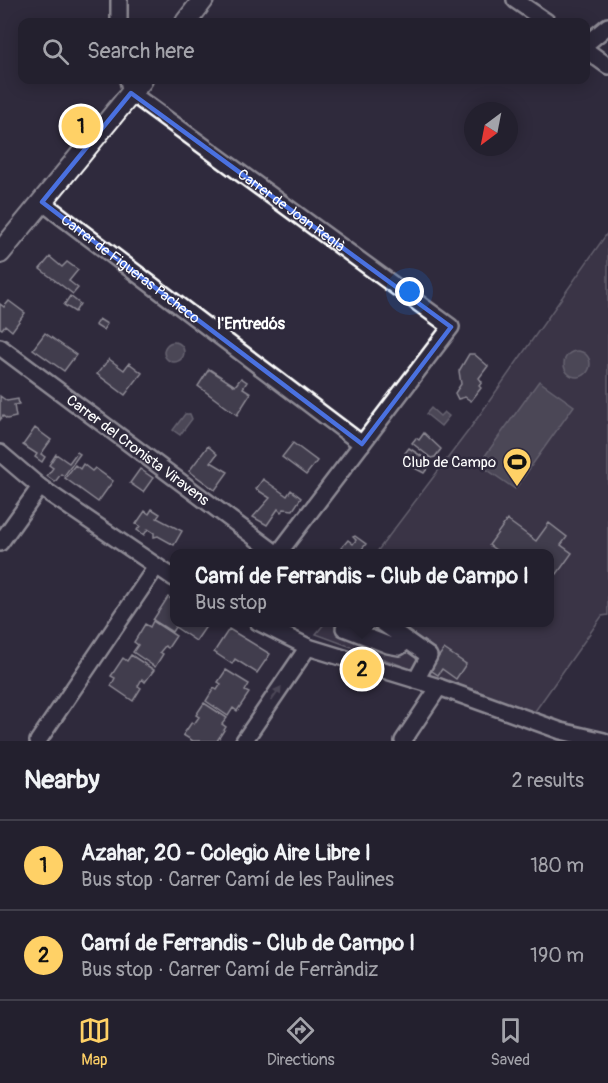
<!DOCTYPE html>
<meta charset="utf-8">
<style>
:root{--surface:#23202e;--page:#2f2d3a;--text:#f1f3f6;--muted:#a3a3aa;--line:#403e4a;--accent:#ffd166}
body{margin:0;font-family:Pangolin,sans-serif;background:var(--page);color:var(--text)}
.compass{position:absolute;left:464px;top:102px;width:54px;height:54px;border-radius:50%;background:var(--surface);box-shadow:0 3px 15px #0003;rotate:212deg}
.you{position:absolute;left:410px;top:292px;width:21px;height:21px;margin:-15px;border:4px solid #fff;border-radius:50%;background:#1a73e8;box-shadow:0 0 0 9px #1a73e833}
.badge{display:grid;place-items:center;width:39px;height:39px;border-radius:50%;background:var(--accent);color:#111;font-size:20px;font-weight:700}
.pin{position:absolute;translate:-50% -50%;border:3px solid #fff;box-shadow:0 2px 6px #0006}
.popup{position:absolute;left:170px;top:549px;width:384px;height:78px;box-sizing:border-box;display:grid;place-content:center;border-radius:12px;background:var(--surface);filter:drop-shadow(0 2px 4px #0005);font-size:20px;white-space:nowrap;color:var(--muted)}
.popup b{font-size:22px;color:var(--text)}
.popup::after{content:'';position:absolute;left:50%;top:100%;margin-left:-12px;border:12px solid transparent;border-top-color:var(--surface)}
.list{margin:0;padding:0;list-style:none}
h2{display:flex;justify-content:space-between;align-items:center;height:78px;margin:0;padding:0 24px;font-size:26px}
h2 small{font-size:20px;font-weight:400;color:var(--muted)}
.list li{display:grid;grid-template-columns:39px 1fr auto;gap:18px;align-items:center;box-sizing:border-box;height:90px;padding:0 24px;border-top:2px solid var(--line)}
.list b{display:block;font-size:22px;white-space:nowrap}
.list p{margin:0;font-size:20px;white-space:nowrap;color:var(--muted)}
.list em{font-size:20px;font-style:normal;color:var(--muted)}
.icon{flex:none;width:33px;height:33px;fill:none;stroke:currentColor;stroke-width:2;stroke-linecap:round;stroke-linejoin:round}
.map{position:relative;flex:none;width:608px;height:741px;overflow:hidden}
.search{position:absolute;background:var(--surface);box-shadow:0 3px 15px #0003;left:18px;right:18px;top:18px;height:66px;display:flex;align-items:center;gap:15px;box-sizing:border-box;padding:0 21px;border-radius:12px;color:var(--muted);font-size:22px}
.sheet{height:258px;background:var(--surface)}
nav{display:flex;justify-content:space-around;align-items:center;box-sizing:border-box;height:84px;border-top:2px solid var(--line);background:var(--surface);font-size:16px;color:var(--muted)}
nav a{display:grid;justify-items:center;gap:3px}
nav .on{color:var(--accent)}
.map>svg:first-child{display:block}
.green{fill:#464152;stroke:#a2a0a8;stroke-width:1.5}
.water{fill:#6d6a77;stroke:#a7a6ad;stroke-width:1.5}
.building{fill:#595564;stroke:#fff;stroke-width:1.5}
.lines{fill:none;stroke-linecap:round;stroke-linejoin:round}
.minor-casing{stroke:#fff;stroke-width:20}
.major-casing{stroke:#fff;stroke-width:24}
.minor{stroke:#2f2a3d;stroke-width:15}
.major{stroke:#2f2a3d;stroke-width:20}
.oneway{fill:#6d6a77}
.marked{fill:none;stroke:#4a71e0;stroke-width:4.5;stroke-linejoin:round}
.labels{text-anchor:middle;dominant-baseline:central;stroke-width:5;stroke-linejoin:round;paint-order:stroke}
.street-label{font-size:15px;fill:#fff;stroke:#2f2a3d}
.poi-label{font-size:15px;fill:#fff;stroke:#2f2a3d;text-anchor:end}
.neighbourhood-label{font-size:16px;font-weight:bold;fill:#fff;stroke:#2f2a3d}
</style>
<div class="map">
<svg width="608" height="741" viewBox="0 0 608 741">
<rect width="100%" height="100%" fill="#2f2a3d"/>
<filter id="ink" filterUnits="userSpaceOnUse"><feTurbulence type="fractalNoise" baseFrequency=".0167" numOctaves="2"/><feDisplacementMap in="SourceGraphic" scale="12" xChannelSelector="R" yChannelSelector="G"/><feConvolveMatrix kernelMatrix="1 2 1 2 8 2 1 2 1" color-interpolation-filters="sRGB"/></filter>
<g filter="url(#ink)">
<path class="green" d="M608 232V615L602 616 533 714 316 634 325 623 550 622V554L376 553 469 430Z"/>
<path class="water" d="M164 352a10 10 0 1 1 20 0a10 10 0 1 1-20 0Z
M564 364a13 13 0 1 1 26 0a13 13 0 1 1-26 0Z
M539 381 574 406 515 489 479 464Z
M431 408 440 416 444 412 449 416 441 426 426 414Z
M185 414H190L192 419 180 435 173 430Z"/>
<path class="building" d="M50 257 62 267 67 262 78 270 69 281 78 288 73 294 40 269Z
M70 296 80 304 75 312 64 305Z
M9 301 25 313 12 331 5 325 2 329 0 328V304L4 307Z
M99 319 107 324 103 330 95 325Z
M45 333 76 355 64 371 33 349Z
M469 354H474L488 366 479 378 482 382 479 386 481 388 471 401 465 397 458 399 455 393 461 384 459 371Z
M109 359 124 370 129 363 142 373 125 395 97 374Z
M209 369 235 386 241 378 247 382 243 388 251 393 237 415 198 386Z
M0 396 7 401 18 399 19 404 14 405 16 417 7 419 3 416 0 420Z
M35 428 51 440 41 454 45 457 42 462 35 457 37 454 23 445Z
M424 433 441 449 435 457 431 458 412 443 416 438 419 440Z
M293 443 317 461 306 475 282 457Z
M208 446 217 454 211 462 228 472 215 490 189 471Z
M409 448 429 461 430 465 424 473 403 462 409 455 405 453Z
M77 452 80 454 64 476 61 474 55 482 47 476 53 468 49 465 56 454 69 463Z
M83 464 92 471 95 468 113 481 98 502 65 478 75 465 80 469Z
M140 469 153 478 143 492 130 483Z
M263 479 287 496 291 490 301 498 293 510 284 509 281 512 278 509 267 525 253 517 270 498 256 489Z
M152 509 160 514 157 518 182 531 174 545 158 536 154 537V533L148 529 144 535 137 530 140 526 136 524 145 511 149 514Z
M507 520 536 541 549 523 567 537 561 545 572 553 557 574 550 569V554H495L497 551 489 545Z
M355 536 366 544 358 554H347L342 547 348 540 353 544 356 540 353 537Z
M168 597 174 601V622H209L196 641 175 627 172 632 153 620Z
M153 621 176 636 168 648 165 646 160 652 163 654 155 667 133 652 138 645 134 642 145 624 150 627Z
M229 629 270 654 257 673 235 659 232 664 214 652Z
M444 649 466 664 456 679 442 669 438 675 426 667 431 660 435 662Z
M131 655 154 670 145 682 142 679 138 686 141 688 133 701 111 686 115 678 111 676 123 658 127 661Z
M226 670 249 684 245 691 249 693 237 711 233 708 228 716 206 701 214 688 217 690 221 684 218 682Z
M204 703 227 718 222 724 226 727 217 741H193L183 735 192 722 194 724 199 717 196 715Z"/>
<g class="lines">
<g class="minor-casing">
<g id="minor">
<path d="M515 0 547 22"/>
<path d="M119 22V0"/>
<path d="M586 44 608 26"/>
<path d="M586 50 608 66"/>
<path id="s1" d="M128 80 131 93 451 327 278 554"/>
<path id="s2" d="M42 202 362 444"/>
<path id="s3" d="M0 347 277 554"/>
<path d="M0 453 40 487 174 578"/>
<path d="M0 543 40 487"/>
<path d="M258 622 308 647 439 687 561 731 604 741"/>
<path d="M348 622 344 628 388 645 399 647 407 641"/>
<path d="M381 622 429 656 416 680"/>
<path d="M38 741 156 567"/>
<path d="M244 741 308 647"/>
<path d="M403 741 439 687"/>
</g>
</g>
<g class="major-casing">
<path id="major" d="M186 22 203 0
M0 253 142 80"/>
</g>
<use href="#minor" class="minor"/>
<use href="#major" class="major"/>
</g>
<defs><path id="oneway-solid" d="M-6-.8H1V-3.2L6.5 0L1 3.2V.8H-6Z" transform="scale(1.5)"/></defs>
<use class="oneway" href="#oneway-solid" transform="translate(276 694) rotate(-55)"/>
</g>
<path d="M0 0H608V741H0ZM131 93 451 327 362 444 42 202Z" fill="#2f2a3d" fill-opacity=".55" fill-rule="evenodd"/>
<path class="marked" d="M131 93 451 327 362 444 42 202Z"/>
<defs>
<g id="stadium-pin" transform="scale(1.5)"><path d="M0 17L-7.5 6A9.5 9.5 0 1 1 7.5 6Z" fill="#ffd166" stroke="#2f2a3d"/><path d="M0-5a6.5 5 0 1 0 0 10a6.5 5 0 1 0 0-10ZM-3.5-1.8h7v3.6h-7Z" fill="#111"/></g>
</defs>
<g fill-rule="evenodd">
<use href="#stadium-pin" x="517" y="462"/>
</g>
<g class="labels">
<g class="street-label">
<text stroke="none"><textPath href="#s1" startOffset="212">Carrer de Joan Reglà</textPath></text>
<text stroke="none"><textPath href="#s2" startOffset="111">Carrer de Figueras Pacheco</textPath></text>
<text stroke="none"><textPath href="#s3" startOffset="172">Carrer del Cronista Viravens</textPath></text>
</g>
<g class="poi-label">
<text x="496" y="462">Club de Campo</text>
</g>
<g class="neighbourhood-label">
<text x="251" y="324">l'Entredós</text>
</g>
</g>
</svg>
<svg class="compass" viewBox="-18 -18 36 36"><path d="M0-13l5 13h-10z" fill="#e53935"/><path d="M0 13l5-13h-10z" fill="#a3a3aa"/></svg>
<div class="you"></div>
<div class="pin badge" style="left:81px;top:126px">1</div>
<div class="pin badge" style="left:362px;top:669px">2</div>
<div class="popup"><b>Camí de Ferrandis - Club de Campo I</b>Bus stop</div>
<div class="search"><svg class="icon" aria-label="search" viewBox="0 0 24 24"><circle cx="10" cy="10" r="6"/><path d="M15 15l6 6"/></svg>Search here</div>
</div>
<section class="sheet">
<h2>Nearby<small>2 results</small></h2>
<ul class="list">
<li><span class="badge">1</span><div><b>Azahar, 20 - Colegio Aire Libre I</b><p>Bus stop · Carrer Camí de les Paulines</p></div><em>180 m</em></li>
<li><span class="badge">2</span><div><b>Camí de Ferrandis - Club de Campo I</b><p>Bus stop · Carrer Camí de Ferràndiz</p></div><em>190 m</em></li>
</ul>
</section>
<nav>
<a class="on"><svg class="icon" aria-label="map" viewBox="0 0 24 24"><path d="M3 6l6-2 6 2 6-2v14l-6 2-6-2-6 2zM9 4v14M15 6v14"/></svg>Map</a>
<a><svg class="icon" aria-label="directions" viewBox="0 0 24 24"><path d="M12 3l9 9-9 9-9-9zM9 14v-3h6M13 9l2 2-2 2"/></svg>Directions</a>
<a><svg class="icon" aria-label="saved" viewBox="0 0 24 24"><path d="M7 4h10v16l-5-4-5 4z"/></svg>Saved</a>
</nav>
